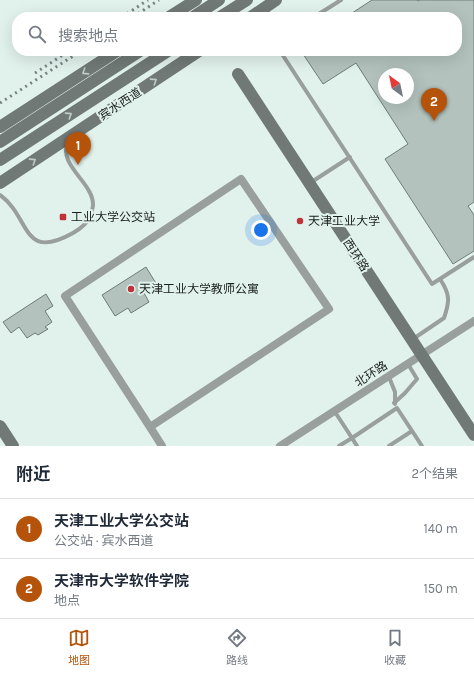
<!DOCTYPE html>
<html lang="zh">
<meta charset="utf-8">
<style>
:root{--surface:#fff;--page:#f2f2f3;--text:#1f2937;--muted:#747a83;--line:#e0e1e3;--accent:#b45309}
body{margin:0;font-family:Karla,"Noto Sans SC",sans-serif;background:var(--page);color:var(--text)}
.compass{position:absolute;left:378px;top:68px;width:36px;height:36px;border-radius:50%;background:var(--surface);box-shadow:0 4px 16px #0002;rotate:327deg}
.you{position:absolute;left:261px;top:230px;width:14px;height:14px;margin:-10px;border:3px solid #fff;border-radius:50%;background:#1a73e8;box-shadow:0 0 0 6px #1a73e833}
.badge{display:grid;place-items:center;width:26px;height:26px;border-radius:50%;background:var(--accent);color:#fff;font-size:13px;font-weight:700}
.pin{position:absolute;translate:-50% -33px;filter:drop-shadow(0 1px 2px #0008)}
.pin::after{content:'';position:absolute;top:21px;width:14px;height:12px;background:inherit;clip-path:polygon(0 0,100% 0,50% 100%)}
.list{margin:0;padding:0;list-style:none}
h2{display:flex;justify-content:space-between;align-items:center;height:52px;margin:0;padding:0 16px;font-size:17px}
h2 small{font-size:13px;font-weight:400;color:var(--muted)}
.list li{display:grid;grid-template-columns:26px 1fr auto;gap:12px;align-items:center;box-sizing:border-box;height:60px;padding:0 16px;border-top:1px solid var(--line)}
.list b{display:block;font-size:15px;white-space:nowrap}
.list p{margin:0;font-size:13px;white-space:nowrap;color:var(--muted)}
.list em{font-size:13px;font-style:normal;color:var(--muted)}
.icon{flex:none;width:22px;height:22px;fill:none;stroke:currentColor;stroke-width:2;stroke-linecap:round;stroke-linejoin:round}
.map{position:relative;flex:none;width:474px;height:446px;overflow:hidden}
.search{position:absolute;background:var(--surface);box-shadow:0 4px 16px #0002;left:12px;right:12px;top:12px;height:44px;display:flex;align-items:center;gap:10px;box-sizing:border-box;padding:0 14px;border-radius:16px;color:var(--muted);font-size:15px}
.sheet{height:172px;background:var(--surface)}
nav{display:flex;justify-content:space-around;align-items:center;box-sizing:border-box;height:56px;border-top:1px solid var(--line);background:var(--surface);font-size:11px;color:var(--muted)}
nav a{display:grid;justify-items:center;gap:2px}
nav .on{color:var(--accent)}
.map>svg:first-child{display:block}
.building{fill:#b3c2bd;stroke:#6f7d78;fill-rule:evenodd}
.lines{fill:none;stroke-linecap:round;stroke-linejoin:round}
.lane{stroke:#989f9c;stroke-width:4}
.street{stroke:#989f9c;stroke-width:8}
.secondary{stroke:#707976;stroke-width:12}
.rail{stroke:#788380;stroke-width:3;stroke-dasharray:2 4;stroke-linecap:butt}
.oneway{stroke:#bfcdc9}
.poi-dot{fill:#c03138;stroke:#e1f1ec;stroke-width:1.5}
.labels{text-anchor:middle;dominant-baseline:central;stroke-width:4;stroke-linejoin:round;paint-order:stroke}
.street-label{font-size:12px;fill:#191f1d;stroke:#e1f1ec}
.poi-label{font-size:12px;fill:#191f1d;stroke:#e1f1ec;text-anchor:start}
</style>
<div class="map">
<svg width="474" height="446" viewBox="0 0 474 446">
<rect width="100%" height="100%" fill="#e1f1ec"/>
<path class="building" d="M372 0H417L418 1 420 0H474V202L468 206 474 215V251L453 264 385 159 408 144 356 63 323 84 301 51H457V17H346ZM384 74H408V98H384Z
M146 267 157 285 144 293 149 302 131 313 128 308 115 316 102 295Z
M46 294 53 306 45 311 52 322 45 327 48 329 38 335 35 333 27 338 19 327 11 333 3 322Z"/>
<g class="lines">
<path class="lane" d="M314 17 341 0
M280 51 432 284 474 257
M310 183 350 157
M0 195C31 217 21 262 73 233 80 229 87 224 90 216 91 213 93 208 93 205 94 183 57 165 68 142
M413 339 444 318C450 301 450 294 440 279
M389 377 395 392V404
M394 403 405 393 417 379 408 364
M335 412 352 438 339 446
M357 446 352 438 397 408 422 446
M389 446 412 431"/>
<path class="street" d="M150 427 329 309 241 179 65 296 150 427 162 446
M280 446 474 321"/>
<path class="secondary" d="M169 17 196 0
M193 17 219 0
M220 17 247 0
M251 17 276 0
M238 74 474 435
M0 127 117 51
M0 142 140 51
M0 160 168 51
M0 183 199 51
M0 426 13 446"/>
<path class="rail" d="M122 17 148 0
M133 17 159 0
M35 73 69 51
M0 103 81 51"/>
</g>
<defs><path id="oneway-chevron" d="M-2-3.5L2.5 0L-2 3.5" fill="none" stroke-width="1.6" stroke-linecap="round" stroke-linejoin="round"/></defs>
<g class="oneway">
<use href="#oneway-chevron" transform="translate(85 72) rotate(147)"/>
<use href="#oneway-chevron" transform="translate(154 81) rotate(-33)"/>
<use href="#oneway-chevron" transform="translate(69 115) rotate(-33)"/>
<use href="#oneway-chevron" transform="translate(33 161) rotate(-33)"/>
</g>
<g class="poi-dot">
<rect x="59" y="213" width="8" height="8" rx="2"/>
<circle cx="300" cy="221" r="4"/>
<circle cx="131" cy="289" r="4"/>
</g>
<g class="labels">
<g class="street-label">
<text transform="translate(120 104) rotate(-33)">宾水西道</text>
<text transform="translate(356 255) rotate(57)">西环路</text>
<text transform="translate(371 374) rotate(-33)">北环路</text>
</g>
<g class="poi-label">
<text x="71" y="217">工业大学公交站</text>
<text x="308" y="221">天津工业大学</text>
<text x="139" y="289">天津工业大学教师公寓</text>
</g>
</g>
</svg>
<svg class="compass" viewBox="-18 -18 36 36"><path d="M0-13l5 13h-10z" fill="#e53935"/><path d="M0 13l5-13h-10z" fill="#747a83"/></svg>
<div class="you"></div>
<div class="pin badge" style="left:78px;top:165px">1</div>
<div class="pin badge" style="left:434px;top:121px">2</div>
<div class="search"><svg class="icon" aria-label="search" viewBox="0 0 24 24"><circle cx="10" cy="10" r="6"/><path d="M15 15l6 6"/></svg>搜索地点</div>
</div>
<section class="sheet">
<h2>附近<small>2个结果</small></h2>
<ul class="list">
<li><span class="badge">1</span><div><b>天津工业大学公交站</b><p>公交站 · 宾水西道</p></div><em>140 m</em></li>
<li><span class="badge">2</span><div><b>天津市大学软件学院</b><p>地点</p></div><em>150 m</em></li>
</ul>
</section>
<nav>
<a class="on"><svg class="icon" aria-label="map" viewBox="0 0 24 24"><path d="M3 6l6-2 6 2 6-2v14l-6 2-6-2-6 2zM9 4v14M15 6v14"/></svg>地图</a>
<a><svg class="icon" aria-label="directions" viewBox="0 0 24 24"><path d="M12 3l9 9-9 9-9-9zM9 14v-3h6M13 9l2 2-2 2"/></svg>路线</a>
<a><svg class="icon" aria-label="saved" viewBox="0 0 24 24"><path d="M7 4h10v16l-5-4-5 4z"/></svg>收藏</a>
</nav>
